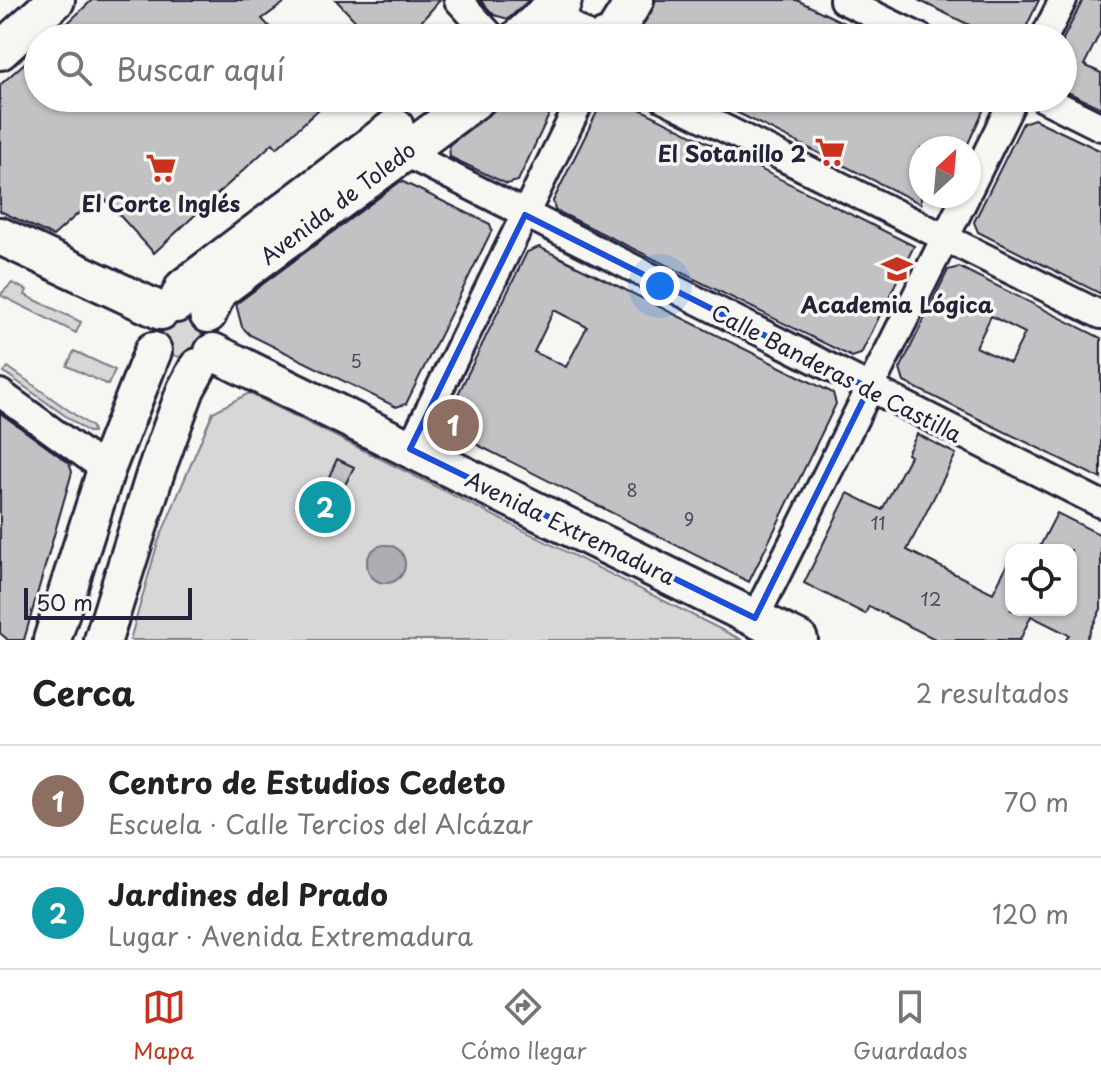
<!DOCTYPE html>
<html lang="es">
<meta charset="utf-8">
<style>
:root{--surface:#fff;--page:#f2f2f2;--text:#222;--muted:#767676;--line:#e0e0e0;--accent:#c8321e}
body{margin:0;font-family:"Playpen Sans",sans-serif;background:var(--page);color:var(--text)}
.controls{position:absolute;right:24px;bottom:24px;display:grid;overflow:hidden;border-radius:16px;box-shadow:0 2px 6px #0004}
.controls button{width:72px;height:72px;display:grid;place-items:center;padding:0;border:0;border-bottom:2px solid var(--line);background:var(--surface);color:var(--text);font:40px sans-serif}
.compass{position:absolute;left:909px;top:136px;width:72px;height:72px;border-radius:50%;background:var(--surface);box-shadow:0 2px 6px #0004;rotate:26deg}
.scale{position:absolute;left:24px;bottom:20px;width:168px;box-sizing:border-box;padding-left:8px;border:4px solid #22223b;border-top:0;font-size:22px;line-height:28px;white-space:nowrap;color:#22223b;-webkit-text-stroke:6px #f6f6f2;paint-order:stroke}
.you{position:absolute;left:660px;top:286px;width:28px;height:28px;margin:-20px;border:6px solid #fff;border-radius:50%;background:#1a73e8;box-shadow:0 0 0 12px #1a73e833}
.badge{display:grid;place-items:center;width:52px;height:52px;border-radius:50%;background:var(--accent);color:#fff;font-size:26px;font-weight:700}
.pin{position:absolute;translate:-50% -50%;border:4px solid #fff;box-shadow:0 2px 8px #0006}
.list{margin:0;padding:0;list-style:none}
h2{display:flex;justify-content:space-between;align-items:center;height:104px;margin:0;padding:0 32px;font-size:34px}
h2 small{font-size:26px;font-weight:400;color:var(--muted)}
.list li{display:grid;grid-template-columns:52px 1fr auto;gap:24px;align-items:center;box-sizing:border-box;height:112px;padding:0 32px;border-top:2px solid var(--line)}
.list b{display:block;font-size:30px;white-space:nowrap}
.list p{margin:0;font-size:26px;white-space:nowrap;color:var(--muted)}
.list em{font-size:26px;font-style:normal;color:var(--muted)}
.icon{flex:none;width:44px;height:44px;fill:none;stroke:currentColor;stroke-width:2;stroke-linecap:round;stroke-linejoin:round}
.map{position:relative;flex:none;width:1101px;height:640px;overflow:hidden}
.search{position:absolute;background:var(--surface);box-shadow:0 2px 6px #0004;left:24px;right:24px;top:24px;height:88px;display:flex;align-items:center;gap:20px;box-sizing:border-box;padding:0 28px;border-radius:44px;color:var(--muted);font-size:30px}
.sheet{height:328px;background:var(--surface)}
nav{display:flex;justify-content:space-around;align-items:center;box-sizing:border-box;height:112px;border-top:2px solid var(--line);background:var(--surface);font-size:22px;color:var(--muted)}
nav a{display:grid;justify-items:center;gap:4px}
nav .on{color:var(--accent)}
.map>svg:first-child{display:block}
.green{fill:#d7d7d7;stroke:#7c7c89;stroke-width:2;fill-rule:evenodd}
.water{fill:#adadb3;stroke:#757583;stroke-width:2}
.building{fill:#c2c2c4;stroke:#22223b;stroke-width:2;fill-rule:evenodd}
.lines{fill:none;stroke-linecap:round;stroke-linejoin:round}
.street-casing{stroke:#22223b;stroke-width:32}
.secondary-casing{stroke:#22223b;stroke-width:42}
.street{stroke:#f6f6f2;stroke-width:26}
.secondary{stroke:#f6f6f2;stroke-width:36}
.marked{fill:none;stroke:#1d4ed8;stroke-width:6;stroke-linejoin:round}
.labels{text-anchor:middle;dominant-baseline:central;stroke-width:7;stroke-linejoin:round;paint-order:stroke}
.number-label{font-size:18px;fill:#4a4a5d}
.poi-label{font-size:22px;font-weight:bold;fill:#22223b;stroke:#f6f6f2}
.street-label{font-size:22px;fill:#22223b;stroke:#f6f6f2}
</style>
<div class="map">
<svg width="1101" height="640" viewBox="0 0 1101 640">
<rect width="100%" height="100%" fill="#f6f6f2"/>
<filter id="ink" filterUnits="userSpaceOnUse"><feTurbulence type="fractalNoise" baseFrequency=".0125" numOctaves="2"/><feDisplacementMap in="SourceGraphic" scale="16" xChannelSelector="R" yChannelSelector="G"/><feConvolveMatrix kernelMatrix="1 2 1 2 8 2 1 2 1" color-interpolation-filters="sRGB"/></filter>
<g filter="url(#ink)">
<path class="green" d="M12 283 27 290 25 295 81 322 76 333 0 295Z
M162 337a20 20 0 1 1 40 0a20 20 0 1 1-40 0Z
M74 351 115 370 108 385 67 366Z
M8 367 92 427 93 432H88L4 372Z
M249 393 742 640H130L158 542 213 412ZM397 550 404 560 400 577 383 583 369 572 367 561Z"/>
<path class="water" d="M367 564a19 19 0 1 1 38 0a19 19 0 1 1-38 0Z"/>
<path class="building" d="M92 0H288L262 19 280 38H52Z
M336 0H440L407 38H371Z
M480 0H529L508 19 494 15Z
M656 0H797L875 38H636Z
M918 0H1039L1021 38H996Z
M1083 0H1101V31L1084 65 1101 73V108L1063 90V39Z
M38 51V98H307L318 110 277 148 273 143 154 253 100 194 53 236 0 211V85Z
M510 98H557L518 181 507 184 450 157 449 145Z
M604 98H618L914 246 861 354 852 357 555 210 553 201Z
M708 98H989L966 148H921V204Z
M1034 119 1101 151V294L978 232 974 222 1023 123Z
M401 181 490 224 492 230 406 404 396 407 250 335 242 327 236 304Z
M539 247 833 393 836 404 749 582 448 430 446 419 527 252ZM554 310 587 327 566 367 534 352Z
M959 267 1101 338V479L904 382 900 369 948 270ZM991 316 1025 333 1010 363 976 347Z
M0 413 69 463 72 472 24 640H8L0 633Z
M917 434 956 454 907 550 993 593 1011 557V610H1071V550H1038L1057 513 1101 535V609L1086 640H1066L1069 635 1031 616 1020 640H937L869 606 865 614 804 583 848 493 882 510 910 456 907 454Z
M337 459 354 467 344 487 328 479Z"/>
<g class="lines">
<g class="street-casing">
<path id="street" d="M458 0 493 38
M843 0 921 38
M1044 38 1063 0
M663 98 1101 315
M1043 98 1101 127
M403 152 1101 504
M969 189 1014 98
M0 393 106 470
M410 449 582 98
M755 618 966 196"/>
</g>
<g class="secondary-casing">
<path id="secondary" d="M563 0 559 12 562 26 582 38
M518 38 560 0
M604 38 613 35 635 0
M0 51 56 0
M0 236 161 311
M176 304 184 287 395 127
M208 314 218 291 478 98
M213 352 799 640
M52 640 106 470 153 351
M103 640 157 468 186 389 198 367"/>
</g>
<use href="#street" class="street"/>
<use href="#secondary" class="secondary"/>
</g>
</g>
<path class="marked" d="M525 215 869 388 755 618 410 449Z"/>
<defs>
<g id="supermarket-bare" transform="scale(2.4)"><path d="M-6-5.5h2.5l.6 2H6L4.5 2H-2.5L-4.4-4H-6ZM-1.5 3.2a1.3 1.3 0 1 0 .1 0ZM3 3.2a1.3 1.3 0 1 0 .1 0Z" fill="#c8321e" stroke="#f6f6f2" stroke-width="2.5" paint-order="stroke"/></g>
<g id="school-bare" transform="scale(2.4)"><path d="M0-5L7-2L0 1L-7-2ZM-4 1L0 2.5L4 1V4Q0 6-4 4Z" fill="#c8321e" stroke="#f6f6f2" stroke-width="2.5" paint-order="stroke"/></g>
</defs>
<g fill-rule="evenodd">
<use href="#supermarket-bare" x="830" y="152"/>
<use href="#supermarket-bare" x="161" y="168"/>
<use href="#school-bare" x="897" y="269"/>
</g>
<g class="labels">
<g class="number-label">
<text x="356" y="360">5</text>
<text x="632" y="489">8</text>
<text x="689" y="518">9</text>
<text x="878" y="522">11</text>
<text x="931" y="598">12</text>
</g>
<g class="poi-label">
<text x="806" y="152" text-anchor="end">El Sotanillo 2</text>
<text x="161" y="202">El Corte Inglés</text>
<text x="897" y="303">Academia Lógica</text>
</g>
<g class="street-label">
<text transform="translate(337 202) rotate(-37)">Avenida de Toledo</text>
<text transform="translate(837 372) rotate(27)">Calle Banderas de Castilla</text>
<text transform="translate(571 527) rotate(26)">Avenida Extremadura</text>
</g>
</g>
</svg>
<div class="controls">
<button><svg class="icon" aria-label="locate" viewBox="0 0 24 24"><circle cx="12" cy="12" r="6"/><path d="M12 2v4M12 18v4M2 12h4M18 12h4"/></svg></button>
</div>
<svg class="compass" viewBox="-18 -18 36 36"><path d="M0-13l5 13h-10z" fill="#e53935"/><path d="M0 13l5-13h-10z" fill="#767676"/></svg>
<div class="scale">50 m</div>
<div class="you"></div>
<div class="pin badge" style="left:453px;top:425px;background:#8d6e63">1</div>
<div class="pin badge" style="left:325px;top:507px;background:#0f9aa8">2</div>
<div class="search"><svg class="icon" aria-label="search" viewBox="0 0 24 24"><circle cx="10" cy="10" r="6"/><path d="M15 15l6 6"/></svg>Buscar aquí</div>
</div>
<section class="sheet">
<h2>Cerca<small>2 resultados</small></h2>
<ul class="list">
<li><span class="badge" style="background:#8d6e63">1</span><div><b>Centro de Estudios Cedeto</b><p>Escuela · Calle Tercios del Alcázar</p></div><em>70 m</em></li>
<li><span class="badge" style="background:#0f9aa8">2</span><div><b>Jardines del Prado</b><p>Lugar · Avenida Extremadura</p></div><em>120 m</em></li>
</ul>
</section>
<nav>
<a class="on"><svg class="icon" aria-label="map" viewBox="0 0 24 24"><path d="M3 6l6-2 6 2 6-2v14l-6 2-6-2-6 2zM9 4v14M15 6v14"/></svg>Mapa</a>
<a><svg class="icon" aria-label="directions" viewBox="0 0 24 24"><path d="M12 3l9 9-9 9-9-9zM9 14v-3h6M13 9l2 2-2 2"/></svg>Cómo llegar</a>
<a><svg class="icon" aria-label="saved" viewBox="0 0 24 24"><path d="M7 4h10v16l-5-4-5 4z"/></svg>Guardados</a>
</nav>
